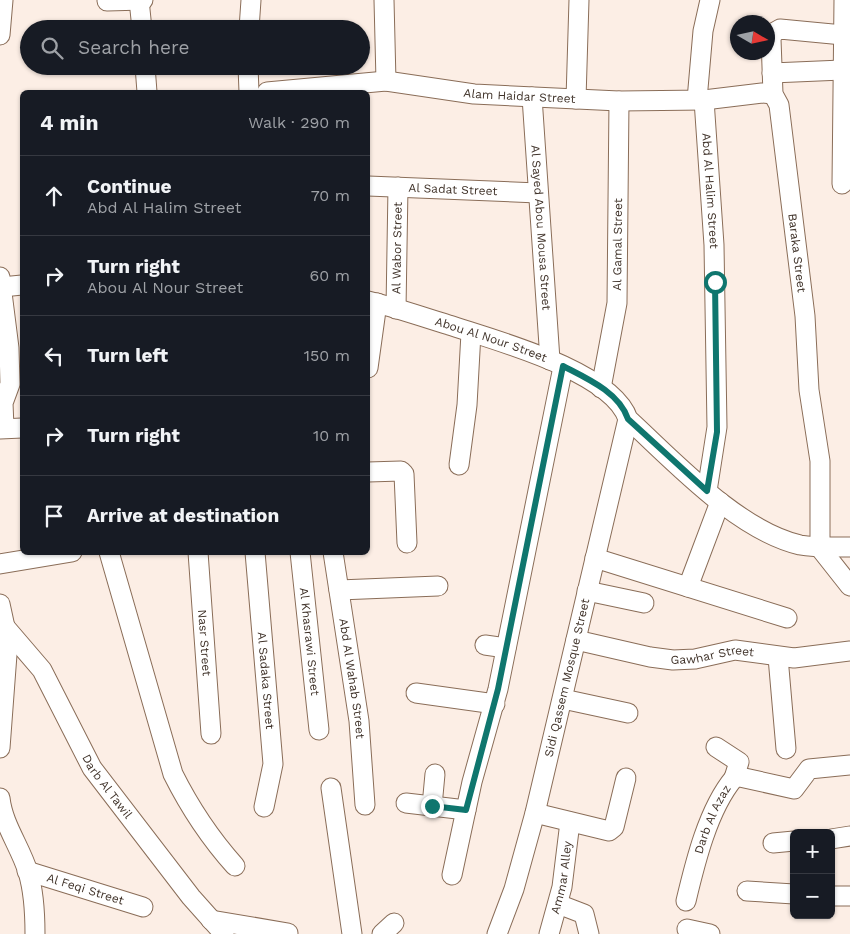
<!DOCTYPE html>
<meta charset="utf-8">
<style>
:root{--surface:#171b24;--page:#242831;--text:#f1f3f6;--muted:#9ea1a6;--line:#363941}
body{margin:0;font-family:"Work Sans",sans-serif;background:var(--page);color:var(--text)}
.controls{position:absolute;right:15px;bottom:15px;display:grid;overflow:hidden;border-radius:8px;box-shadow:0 1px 4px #0004}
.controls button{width:45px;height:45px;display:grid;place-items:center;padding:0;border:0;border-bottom:1px solid var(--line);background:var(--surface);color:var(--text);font:25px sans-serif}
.compass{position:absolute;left:730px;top:15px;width:45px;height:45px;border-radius:50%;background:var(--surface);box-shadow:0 1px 4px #0004;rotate:99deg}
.stop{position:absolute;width:15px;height:15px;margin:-11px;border:4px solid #0f766e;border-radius:50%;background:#fff}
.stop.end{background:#0f766e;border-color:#fff;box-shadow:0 1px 5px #0008}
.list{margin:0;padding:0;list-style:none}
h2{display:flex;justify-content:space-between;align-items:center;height:65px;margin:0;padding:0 20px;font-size:21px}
h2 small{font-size:16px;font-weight:400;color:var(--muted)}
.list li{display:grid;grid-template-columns:32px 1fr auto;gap:15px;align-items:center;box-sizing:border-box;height:80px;padding:0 20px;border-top:1px solid var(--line)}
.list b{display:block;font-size:19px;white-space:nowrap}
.list p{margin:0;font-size:16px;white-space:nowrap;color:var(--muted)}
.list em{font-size:16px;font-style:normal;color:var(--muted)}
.icon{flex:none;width:28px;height:28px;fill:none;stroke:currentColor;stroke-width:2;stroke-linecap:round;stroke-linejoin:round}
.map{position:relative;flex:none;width:850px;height:934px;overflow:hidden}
.search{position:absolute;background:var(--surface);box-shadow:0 1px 4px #0004;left:20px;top:20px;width:350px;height:55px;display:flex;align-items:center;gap:12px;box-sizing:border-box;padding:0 18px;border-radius:28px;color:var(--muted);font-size:19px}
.panel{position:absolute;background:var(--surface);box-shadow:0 1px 4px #0004;left:20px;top:90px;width:350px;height:465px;border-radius:8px}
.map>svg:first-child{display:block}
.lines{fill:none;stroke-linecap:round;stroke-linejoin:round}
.minor-casing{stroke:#8a6d58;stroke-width:21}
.minor{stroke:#fff;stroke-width:19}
.route{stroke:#0f766e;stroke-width:6}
.labels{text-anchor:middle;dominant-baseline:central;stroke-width:4;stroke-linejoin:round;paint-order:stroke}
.street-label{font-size:12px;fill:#40332a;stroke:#fff}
</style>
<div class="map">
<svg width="850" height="934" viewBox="0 0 850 934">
<rect width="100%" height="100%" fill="#fceee5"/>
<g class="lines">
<g class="minor-casing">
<g id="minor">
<path d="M139 0 142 29"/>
<path d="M384 0 386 81"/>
<path d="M107 1 143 0"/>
<path d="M249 29 251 0"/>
<path d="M0 35 3 0"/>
<path d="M145 66 147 92"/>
<path d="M248 66 249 92"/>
<path d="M772 73 842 70"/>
<path id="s1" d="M267 92 386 81 474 94 619 101 704 100 762 93 773 94"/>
<path id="s2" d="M532 97 550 360"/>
<path d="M576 99 579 0"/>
<path d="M697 100 703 31 710 0"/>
<path id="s3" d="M704 100 714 245 717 427 707 491"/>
<path d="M842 184 844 0"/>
<path id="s4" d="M368 186 538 193"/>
<path d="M0 277 9 348 10 384 3 403 4 428"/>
<path d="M2 287 22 285"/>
<path id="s5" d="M368 301C395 307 422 317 449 325 494 340 612 371 628 419 675 462 737 530 800 545 817 548 833 547 850 547"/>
<path id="s6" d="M396 309 398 187"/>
<path d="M368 368 377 303"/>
<path id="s7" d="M601 388 617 303 619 101"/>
<path d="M0 429 22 428"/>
<path d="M459 465 467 405 471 333"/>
<path d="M368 472 401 471 404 474 407 543"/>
<path d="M820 548V461L809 390 805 316 779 105 773 94 771 39 773 33 780 29 843 35"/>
<path d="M820 548 850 586"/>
<path d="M109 552 173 774C190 808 209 837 235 866"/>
<path id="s8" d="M198 552 211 734"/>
<path id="s9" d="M255 552 273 764 264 807"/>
<path id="s10" d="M300 552 319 730"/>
<path id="s11" d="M333 552 359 721 365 805"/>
<path d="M595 558 787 618"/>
<path d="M0 564 72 552"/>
<path d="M688 587 720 502"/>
<path d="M339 590 438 586"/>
<path d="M587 591 644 603"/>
<path d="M0 604 8 641 0 748"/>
<path id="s12" d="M6 628 42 670 92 768 191 897 224 934"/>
<path id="s13" d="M576 640 650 657 673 660 695 659 735 650 794 658 850 651"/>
<path d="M485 645 506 648"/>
<path d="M778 657 786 749"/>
<path d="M416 693 495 704"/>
<path d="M563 699 628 713"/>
<path d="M716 747 739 762 734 778"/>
<path d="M331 788 352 934"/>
<path d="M0 798C3 825 20 846 28 872 34 892 35 913 35 934"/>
<path d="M406 803 466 810"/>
<path d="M432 806 435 774"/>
<path d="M535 813 609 831 614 827 626 778"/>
<path d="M831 839 850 836"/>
<path d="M773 843 794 841"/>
<path id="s14" d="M27 871 143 907"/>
<path d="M452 875 472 782 498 689 563 367"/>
<path d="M747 891 794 894"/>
<path d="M831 896H850"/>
<path id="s15" d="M686 901C695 863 708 809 734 778L740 777 794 789 809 769 850 765"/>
<path d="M558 904 584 914 589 934"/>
<path d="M211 920 288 933"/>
<path d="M687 929 710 934"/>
<path d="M382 934 394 923"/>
<path id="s16" d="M497 934 514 889 535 813 628 419"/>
<path id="s17" d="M549 934 562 887 570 822"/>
</g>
</g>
<use href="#minor" class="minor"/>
</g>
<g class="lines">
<path class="route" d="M432 806 466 810 498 689 563 366C586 378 619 392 628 419L707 491 717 432 715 282"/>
</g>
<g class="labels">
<g class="street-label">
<text stroke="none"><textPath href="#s1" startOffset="254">Alam Haidar Street</textPath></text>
<text stroke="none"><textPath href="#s4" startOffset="85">Al Sadat Street</textPath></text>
<text stroke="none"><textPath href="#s3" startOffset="91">Abd Al Halim Street</textPath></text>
<text stroke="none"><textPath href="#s2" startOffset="131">Al Sayed Abou Mousa Street</textPath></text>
<text stroke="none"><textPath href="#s7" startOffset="145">Al Gamal Street</textPath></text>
<text stroke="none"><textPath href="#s6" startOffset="61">Al Wabor Street</textPath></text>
<text transform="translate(797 253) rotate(83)">Baraka Street</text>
<text stroke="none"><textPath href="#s5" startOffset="129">Abou Al Nour Street</textPath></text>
<text stroke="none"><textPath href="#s10" startOffset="90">Al Khasrawi Street</textPath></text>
<text stroke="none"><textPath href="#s8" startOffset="91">Nasr Street</textPath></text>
<text stroke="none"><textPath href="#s13" startOffset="139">Gawhar Street</textPath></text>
<text stroke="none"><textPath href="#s11" startOffset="128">Abd Al Wahab Street</textPath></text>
<text stroke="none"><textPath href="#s16" startOffset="266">Sidi Qassem Mosque Street</textPath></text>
<text stroke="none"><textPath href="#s9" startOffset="129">Al Sadaka Street</textPath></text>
<text stroke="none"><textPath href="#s12" startOffset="189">Darb Al Tawil</textPath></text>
<text stroke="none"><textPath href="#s15" startOffset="86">Darb Al Azaz</textPath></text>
<text stroke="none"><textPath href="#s17" startOffset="58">Ammar Alley</textPath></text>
<text stroke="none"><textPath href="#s14" startOffset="61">Al Feqi Street</textPath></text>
</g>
</g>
</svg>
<div class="controls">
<button>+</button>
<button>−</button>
</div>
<svg class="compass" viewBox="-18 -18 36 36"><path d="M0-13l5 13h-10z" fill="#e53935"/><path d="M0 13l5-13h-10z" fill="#9ea1a6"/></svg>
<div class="stop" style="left:715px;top:282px"></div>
<div class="stop end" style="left:432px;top:806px"></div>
<div class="search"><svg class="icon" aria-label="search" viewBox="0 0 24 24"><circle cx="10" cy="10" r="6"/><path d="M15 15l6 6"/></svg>Search here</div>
<section class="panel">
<h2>4 min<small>Walk · 290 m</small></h2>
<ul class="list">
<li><svg class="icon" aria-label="ahead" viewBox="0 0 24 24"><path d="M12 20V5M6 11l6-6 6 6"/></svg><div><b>Continue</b><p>Abd Al Halim Street</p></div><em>70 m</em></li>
<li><svg class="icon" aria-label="right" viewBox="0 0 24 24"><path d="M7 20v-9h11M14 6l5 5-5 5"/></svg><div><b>Turn right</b><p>Abou Al Nour Street</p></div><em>60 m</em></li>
<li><svg class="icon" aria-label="left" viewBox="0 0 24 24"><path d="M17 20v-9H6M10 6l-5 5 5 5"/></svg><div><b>Turn left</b></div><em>150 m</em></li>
<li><svg class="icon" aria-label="right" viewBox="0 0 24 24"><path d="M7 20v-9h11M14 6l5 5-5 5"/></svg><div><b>Turn right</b></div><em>10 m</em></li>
<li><svg class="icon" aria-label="arrive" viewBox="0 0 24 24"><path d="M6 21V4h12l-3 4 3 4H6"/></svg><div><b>Arrive at destination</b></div></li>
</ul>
</section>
</div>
